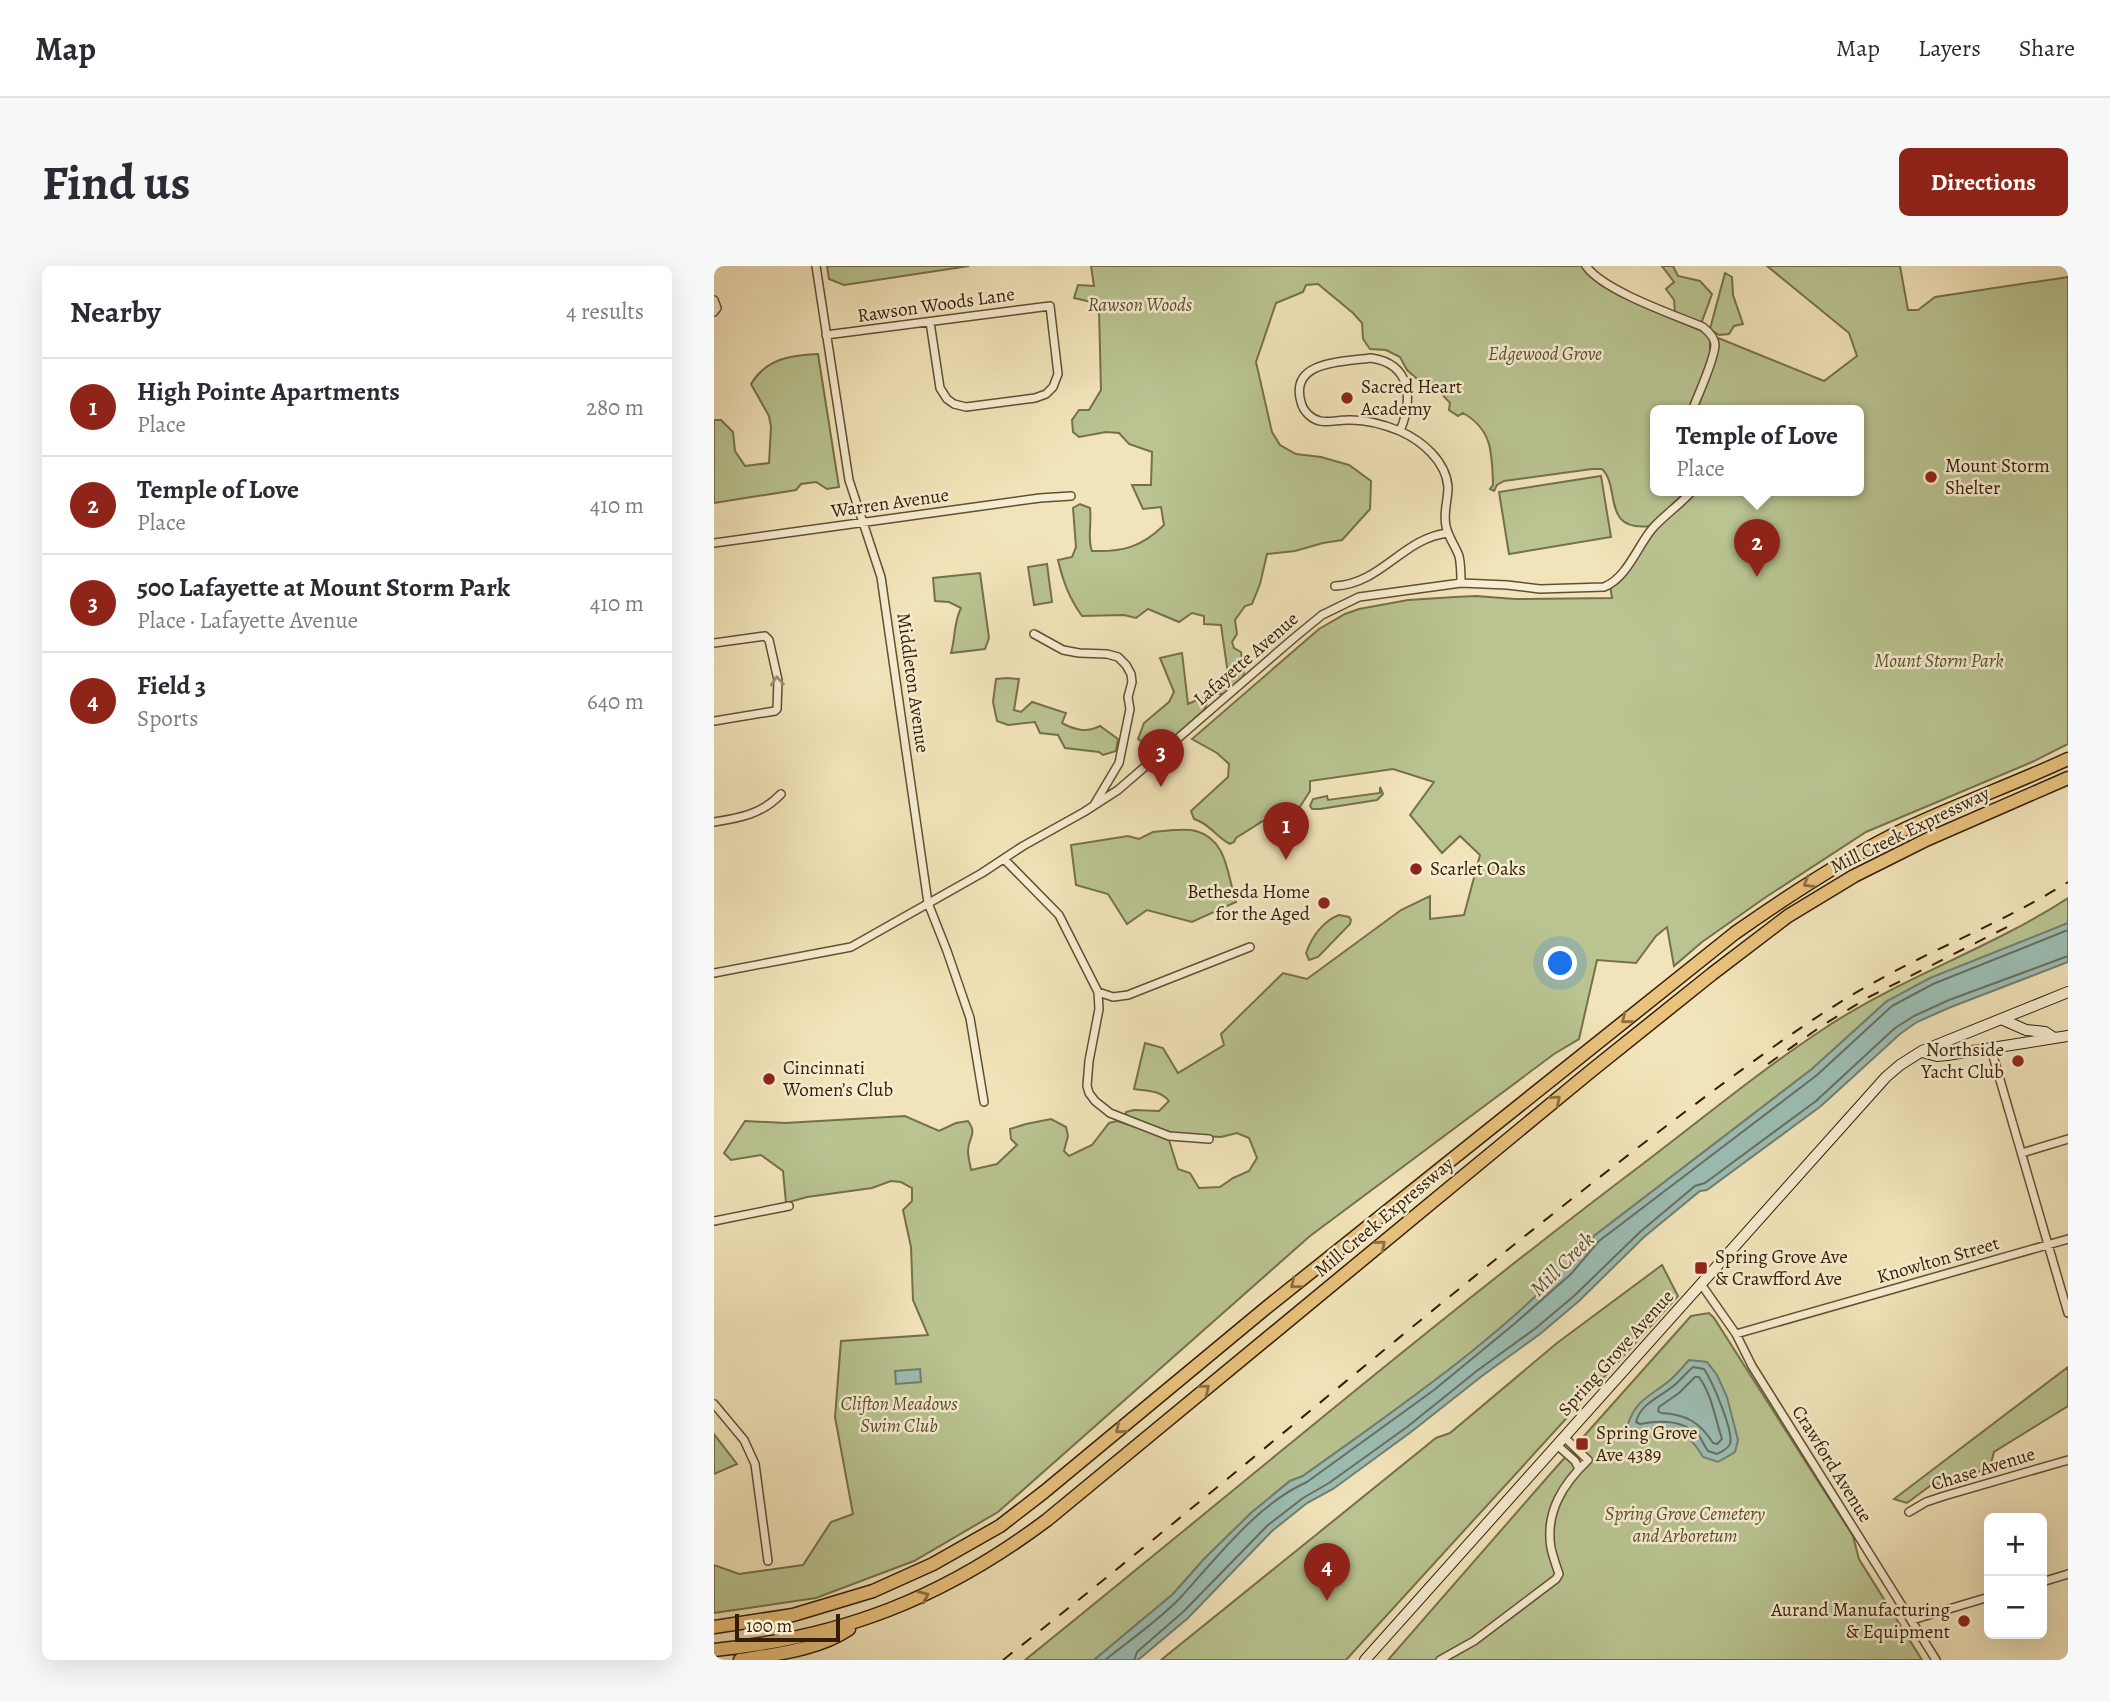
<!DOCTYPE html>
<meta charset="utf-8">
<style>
:root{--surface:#fff;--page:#f7f7f7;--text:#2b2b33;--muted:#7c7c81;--line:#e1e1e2;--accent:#8f2418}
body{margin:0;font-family:Alegreya,serif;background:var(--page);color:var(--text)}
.controls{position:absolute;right:21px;bottom:21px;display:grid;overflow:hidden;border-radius:10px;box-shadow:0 7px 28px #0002}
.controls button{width:63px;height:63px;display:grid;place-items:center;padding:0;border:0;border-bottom:2px solid var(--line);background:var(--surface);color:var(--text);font:35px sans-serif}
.scale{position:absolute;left:21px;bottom:18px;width:105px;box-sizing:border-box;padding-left:7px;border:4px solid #331d03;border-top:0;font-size:19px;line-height:24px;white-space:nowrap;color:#331d03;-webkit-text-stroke:5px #f7edd2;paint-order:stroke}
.you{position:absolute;left:847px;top:698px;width:24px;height:24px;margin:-18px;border:5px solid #fff;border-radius:50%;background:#1a73e8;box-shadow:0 0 0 10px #1a73e833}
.badge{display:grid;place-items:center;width:46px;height:46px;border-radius:50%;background:var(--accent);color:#fff;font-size:23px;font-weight:700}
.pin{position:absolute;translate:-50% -58px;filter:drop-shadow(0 2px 4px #0008)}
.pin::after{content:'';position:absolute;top:37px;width:24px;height:21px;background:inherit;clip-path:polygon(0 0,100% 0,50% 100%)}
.popup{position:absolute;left:936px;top:139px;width:214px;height:91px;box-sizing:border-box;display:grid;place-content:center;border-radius:10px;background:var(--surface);filter:drop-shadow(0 2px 5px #0005);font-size:23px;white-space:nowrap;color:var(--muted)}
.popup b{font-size:26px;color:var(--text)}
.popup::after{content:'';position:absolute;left:50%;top:100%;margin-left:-14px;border:14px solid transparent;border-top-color:var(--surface)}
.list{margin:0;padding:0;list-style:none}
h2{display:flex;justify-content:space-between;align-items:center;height:91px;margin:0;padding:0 28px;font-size:30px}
h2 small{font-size:23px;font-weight:400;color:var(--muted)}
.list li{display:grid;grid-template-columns:46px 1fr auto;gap:21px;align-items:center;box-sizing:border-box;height:98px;padding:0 28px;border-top:2px solid var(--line)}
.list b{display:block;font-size:26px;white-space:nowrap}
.list p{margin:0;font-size:23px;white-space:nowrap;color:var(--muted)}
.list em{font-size:23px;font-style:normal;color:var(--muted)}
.map{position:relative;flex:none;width:1354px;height:1394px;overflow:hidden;border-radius:10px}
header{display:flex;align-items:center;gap:42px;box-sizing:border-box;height:98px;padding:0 35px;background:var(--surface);border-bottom:2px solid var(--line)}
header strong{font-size:33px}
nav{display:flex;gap:38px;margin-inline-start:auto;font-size:24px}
.intro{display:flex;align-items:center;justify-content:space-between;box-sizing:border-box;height:168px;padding:0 42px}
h1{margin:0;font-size:49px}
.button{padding:18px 32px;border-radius:10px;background:var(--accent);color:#fff;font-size:24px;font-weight:700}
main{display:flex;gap:42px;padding:0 42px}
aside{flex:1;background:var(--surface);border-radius:10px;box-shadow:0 7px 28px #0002}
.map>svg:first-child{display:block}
.green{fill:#b9c491;stroke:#76704a;stroke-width:2}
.water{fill:#9cbeb5;stroke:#727e6e;stroke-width:2}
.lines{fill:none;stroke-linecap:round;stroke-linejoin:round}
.shore{stroke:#686e5c;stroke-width:2}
.street-casing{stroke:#634f31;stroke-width:10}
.secondary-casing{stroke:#331d03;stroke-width:12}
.highway-casing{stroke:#331d03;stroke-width:15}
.street{stroke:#f7edd2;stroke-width:7}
.secondary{stroke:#f7edd2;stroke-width:10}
.highway{stroke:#e9c27d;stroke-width:12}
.rail{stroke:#331d03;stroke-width:2;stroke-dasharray:12 12;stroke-linecap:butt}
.oneway{stroke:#9f8f75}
.oneway2{stroke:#8e7040}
.poi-dot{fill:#8f2418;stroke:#f7edd2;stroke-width:2.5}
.labels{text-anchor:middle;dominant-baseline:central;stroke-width:5;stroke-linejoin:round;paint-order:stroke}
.street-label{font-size:19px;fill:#331d03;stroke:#f7edd2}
.park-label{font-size:19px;font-style:italic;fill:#5b4f2e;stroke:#f7edd2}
.poi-label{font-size:19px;fill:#331d03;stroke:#f7edd2;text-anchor:start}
.water-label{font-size:21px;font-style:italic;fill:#524d38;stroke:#f7edd2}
</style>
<header>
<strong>Map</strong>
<nav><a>Map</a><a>Layers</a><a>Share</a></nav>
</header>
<div class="intro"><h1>Find us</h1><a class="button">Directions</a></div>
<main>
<aside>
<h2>Nearby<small>4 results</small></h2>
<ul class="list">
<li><span class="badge">1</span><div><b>High Pointe Apartments</b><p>Place</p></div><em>280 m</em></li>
<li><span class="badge">2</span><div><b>Temple of Love</b><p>Place</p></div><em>410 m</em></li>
<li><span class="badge">3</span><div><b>500 Lafayette at Mount Storm Park</b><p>Place · Lafayette Avenue</p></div><em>410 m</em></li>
<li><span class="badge">4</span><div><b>Field 3</b><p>Sports</p></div><em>640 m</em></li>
</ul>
</aside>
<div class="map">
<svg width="1354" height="1394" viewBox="0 0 1354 1394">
<rect width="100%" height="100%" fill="#f2e4ba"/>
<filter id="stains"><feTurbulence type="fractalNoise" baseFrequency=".00286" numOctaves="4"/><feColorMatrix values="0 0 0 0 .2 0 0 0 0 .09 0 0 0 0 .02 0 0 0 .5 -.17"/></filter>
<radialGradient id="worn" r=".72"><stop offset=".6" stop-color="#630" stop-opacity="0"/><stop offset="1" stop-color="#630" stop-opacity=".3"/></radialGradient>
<path class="green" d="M113 0H255L130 19 115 13Z
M377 0H868L887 19 990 66 996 74V87L976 145H942V225H972L936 260C887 266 907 221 888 203H878L790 215 783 219 780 225 776 223 779 219C778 188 779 164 749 147L744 150 735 144 736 137 716 115 702 112 693 104 686 91 672 84 656 83 649 73 648 57 639 47 604 18 592 19 589 26 562 37 542 96 558 166 566 179 582 188 607 191 635 199 657 215 656 243 628 274 609 277 581 285 553 288 546 318 538 338 531 340 521 354 523 368 518 376 520 382 527 386 530 410 511 429 505 428 514 408 507 359 490 358V350L478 347 465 356 434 343 422 352 410 349 368 350C355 332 349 315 344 294L358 291 362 281 359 242 366 238 376 242C378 256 373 274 378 285 409 286 428 281 450 259L447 241 429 243 418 219H437L438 186 415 178 405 167 392 166 365 171 359 166 358 154 365 144H375L387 124 385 45 382 37 360 32 364 19 380 20Z
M948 0H959L964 10 986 15 998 28 987 58 961 47 960 34 952 23 960 16Z
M1053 0H1186L1194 44H1204L1221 31 1354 11V478L1318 496 1152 566 1052 631 988 676 960 700 953 661 942 670 922 697 883 694 865 773 840 788 596 970 284 1246 200 1295 102 1332 0 1347V1299L25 1308 89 1299 117 1256 139 1248 121 1151 127 1075 214 1069 199 1034 197 981 189 944 198 935V922L187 916 177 915 158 922 93 931 72 937 69 905 47 889 17 894 10 887 31 855 71 857 191 850 225 865 242 857 254 855C264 869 254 871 254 885 254 891 256 898 257 904L283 898 303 879 297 873 296 863 312 858 337 853 352 861 354 870 350 885 355 890 378 879 395 857 403 855 454 871 464 903 476 907 485 922 506 921 519 912 535 905 543 892 535 872 523 867 507 871 459 868 412 850V846L420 844 445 845 455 835C446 824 434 825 420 823L431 777 449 782 464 807 510 779 507 768 569 707 593 713 687 644 716 630V653L750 649 766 589 746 570 728 587 696 549 720 516 679 503 596 515V525L584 544 549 555 522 572 520 576 516 578C502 571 495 557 480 553L477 545 514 511 515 498 503 487 478 473 605 363 631 348 645 343 694 334 741 331 762 330 801 333 898 332 896 319 936 265 978 225H1144V145H978L998 90 997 69 1110 115 1143 90 1135 67Z
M1011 7 1018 11 1019 29 1029 58 1020 60 1015 68 1005 69 996 63Z
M104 88 125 221 113 223 102 216 87 218 82 224 0 237V154H7L19 166 21 185 31 200 55 197 57 161 55 150 37 118C52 93 76 89 104 88Z
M887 210 897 271 795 288 785 226Z
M333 298 338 336 320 339 314 301Z
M266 307 275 372 271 383 237 387C242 369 239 359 247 342L235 336 221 335 219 312Z
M468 387 474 438 497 428 490 444 442 487 424 473 430 457 455 436 460 426 446 392Z
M293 412 305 413 300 444 307 446 318 436 352 447 348 457C361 464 372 467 386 460L404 473 402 485 389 489 385 486 351 482 344 469 326 467 321 456 294 459 283 455 279 436 282 413Z
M666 521 669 528 663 534 606 543H598L596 540 599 533 613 530 614 534 666 527Z
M459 564C466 564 474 563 482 565 514 574 513 609 522 636L478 656 433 644 413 658 394 628 362 619 357 579 414 570 425 573 439 566Z
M1354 632V657L1173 735 1098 803 880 970C801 1063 688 1139 589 1210L576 1215 537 1247 491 1292 459 1328 380 1394H311C517 1228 719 1056 930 897 989 852 1046 805 1108 764 1185 712 1276 683 1354 632Z
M625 649 635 651 637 654 636 658 604 691 595 694 592 687C598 671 609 655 625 649Z
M948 999 964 1030 632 1394H447L722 1172 736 1167 843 1077Z
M995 1047 1000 1052 1139 1270 1145 1293 1208 1394H674L838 1206 977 1050Z
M1354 1101V1140L1280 1186 1276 1201 1231 1219 1220 1217 1193 1237 1180 1233Z
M0 1168 23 1198 0 1208Z"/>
<path class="water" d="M1354 657V696L1237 741 1203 756 1186 768 1107 840 993 924 986 925 930 971 865 1035 826 1068 768 1110 697 1166 619 1223 593 1237 558 1265 474 1352 424 1394H380L459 1328 491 1292 537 1247 576 1215 589 1210C688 1139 800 1063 880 970L1098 803 1173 735 1216 712Z
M975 1094 993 1096 1003 1109 1013 1131 1024 1174 1021 1186 1004 1196 989 1191C970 1158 952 1159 918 1167L913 1161C921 1134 935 1131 955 1115 962 1109 969 1101 975 1094Z
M206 1103 207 1116 182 1118 181 1105Z"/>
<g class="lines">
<path class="shore" d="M979 1101 990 1103C998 1115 1020 1165 1016 1178 1014 1183 1008 1185 1003 1188L994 1185C991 1181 988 1174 985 1170 970 1154 946 1154 926 1158L922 1156C926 1138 946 1131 958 1121 966 1115 972 1107 979 1101Z
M981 1111H985C998 1129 1001 1152 1008 1173L1003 1178 999 1177C986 1156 971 1148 947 1147L944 1145 945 1141 965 1127Z
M391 1394C416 1374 444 1355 466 1332 503 1292 543 1238 593 1216L720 1124 799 1059 857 1008 885 975 1103 809 1178 740 1219 718 1354 664
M420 1394 423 1386 469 1346 554 1259 589 1232 615 1217 693 1161 764 1104 822 1062 860 1030 926 966 981 920 991 917 1102 835 1181 762 1200 750 1235 734 1354 690"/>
<g class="street-casing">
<path id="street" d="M102 0 135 214 167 311 214 637 233 685 256 752 270 836
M872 0C890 25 958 48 989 61 995 66 1001 72 1001 79 1000 96 984 128 978 145
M0 34 3 42 0 46
M112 69 336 40 344 108 339 121 332 128 321 132 252 141 240 138 233 133 226 122 216 56
M657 92C698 98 699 134 686 165 669 158 651 153 633 154 624 154 614 157 606 155 597 153 589 145 587 136 575 94 630 96 657 92Z
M686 165C708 175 732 195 734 221 734 235 729 246 732 260 734 271 741 279 745 290 747 299 747 308 747 317
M0 277 326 232 357 230
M621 320C667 318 689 272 734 267
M320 368 349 384 365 387 393 388 404 391 412 399 417 408 418 416 414 431 416 443 405 497 380 539
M0 377 51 370 55 374 64 414 63 443 61 445 0 455
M0 556C26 552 48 548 67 528
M290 593 345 649 384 726 385 743 375 795 373 820 375 827 381 835 396 847 455 870 495 873
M0 707 137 681 268 607 309 580 370 546 404 524 580 372 608 349 645 331 747 317 793 319 826 323 890 321C913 312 923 281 938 263 950 249 966 239 978 225
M384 726 399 731 414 729 536 681
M1277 783 1354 1047
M1308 887 1354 873
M0 955 75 940
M987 1018 1022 1068 1038 1100 1222 1394
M1022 1068 1354 973
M0 1138 30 1174 41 1198 54 1295
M843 1179 861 1195 865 1203
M1195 1246 1212 1236 1230 1230 1354 1194
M1328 1316 1354 1308
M1198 1354 1275 1331
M726 1394 760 1375 842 1313 845 1308C842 1299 839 1291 837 1282 831 1246 849 1218 874 1194L850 1171"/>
</g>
<g class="secondary-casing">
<path id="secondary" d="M1287 753 1312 764 1331 766 1340 772
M1208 786 1223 790 1233 789 1354 770
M651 1394 1172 811 1186 799 1208 785 1354 726"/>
</g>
<g class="highway-casing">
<path id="highway" d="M0 1361 79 1349 159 1325 219 1298 286 1260 330 1226 552 1042 1021 667C1075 629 1131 592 1191 563 1244 538 1300 518 1354 493
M0 1384C129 1371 229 1332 333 1254L877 805 998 708 1074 650 1140 610 1214 573 1354 512
M26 1394C62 1388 104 1384 135 1363"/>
</g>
<use href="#street" class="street"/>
<use href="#secondary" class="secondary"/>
<use href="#highway" class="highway"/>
<path class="rail" d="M1054 798 1109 759 1155 731 1303 656
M289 1394C550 1189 799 967 1069 774 1098 754 1128 734 1159 717 1223 681 1292 655 1354 616"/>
</g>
<defs><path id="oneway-chevron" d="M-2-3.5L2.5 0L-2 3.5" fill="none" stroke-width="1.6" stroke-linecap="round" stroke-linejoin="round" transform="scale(1.75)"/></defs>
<use class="oneway" href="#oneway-chevron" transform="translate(63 415) rotate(-95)"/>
<g class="oneway2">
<use href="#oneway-chevron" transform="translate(1094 617) rotate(149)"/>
<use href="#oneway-chevron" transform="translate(912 753) rotate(141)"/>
<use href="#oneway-chevron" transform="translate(842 834) rotate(-40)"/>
<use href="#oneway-chevron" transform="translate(667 979) rotate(-40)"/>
<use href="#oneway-chevron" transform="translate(581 1018) rotate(141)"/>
<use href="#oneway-chevron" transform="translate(491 1123) rotate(-40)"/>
<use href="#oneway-chevron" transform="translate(406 1163) rotate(140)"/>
<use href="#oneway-chevron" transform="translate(210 1330) rotate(-24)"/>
</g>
<g class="poi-dot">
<circle cx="633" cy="132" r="7"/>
<circle cx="1217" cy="211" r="7"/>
<circle cx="702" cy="603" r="7"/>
<circle cx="610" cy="637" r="7"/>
<circle cx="1304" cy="795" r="7"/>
<circle cx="55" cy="813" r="7"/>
<rect x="980" y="995" width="14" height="14" rx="3.5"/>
<rect x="861" y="1171" width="14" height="14" rx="3.5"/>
<circle cx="1250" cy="1355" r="7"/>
</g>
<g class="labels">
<g class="street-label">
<text transform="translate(222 39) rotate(-8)">Rawson Woods Lane</text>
<text transform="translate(176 237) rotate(-8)">Warren Avenue</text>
<text transform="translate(532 393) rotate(-41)">Lafayette Avenue</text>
<text transform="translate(199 417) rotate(82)">Middleton Avenue</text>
<text transform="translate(1196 564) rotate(-26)">Mill Creek Expressway</text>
<text transform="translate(670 951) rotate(-40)">Mill Creek Expressway</text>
<text transform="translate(1224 994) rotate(-16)">Knowlton Street</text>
<text transform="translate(902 1087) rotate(-48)">Spring Grove Avenue</text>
<text transform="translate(1118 1198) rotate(58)">Crawford Avenue</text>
<text transform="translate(1269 1203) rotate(-17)">Chase Avenue</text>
</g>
<g class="park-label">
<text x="426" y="39">Rawson Woods</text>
<text x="831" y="88">Edgewood Grove</text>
<text x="1225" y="395">Mount Storm Park</text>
<text x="185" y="1138">Clifton Meadows<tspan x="185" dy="22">Swim Club</tspan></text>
<text x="971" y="1248">Spring Grove Cemetery<tspan x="971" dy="22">and Arboretum</tspan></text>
</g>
<g class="poi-label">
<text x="647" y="121">Sacred Heart<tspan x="647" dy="22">Academy</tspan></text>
<text x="1231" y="200">Mount Storm<tspan x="1231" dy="22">Shelter</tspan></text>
<text x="716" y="603">Scarlet Oaks</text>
<text x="596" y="626" text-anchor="end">Bethesda Home<tspan x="596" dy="22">for the Aged</tspan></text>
<text x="1290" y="784" text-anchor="end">Northside<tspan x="1290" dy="22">Yacht Club</tspan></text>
<text x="69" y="802">Cincinnati<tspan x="69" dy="22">Women’s Club</tspan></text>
<text x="1001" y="991">Spring Grove Ave<tspan x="1001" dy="22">&amp; Crawfford Ave</tspan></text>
<text x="882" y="1167">Spring Grove<tspan x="882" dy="22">Ave 4389</tspan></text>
<text x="1236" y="1344" text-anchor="end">Aurand Manufacturing<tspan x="1236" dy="22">&amp; Equipment</tspan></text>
</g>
<g class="water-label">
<text transform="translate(848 998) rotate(-45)">Mill Creek</text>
</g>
</g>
<rect width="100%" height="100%" filter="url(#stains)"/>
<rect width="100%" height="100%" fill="url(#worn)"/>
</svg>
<div class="controls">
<button>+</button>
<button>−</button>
</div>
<div class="scale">100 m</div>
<div class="you"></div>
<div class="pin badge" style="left:572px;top:594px">1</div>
<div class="pin badge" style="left:1043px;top:311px">2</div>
<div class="popup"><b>Temple of Love</b>Place</div>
<div class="pin badge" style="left:447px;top:521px">3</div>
<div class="pin badge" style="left:613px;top:1335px">4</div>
</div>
</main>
